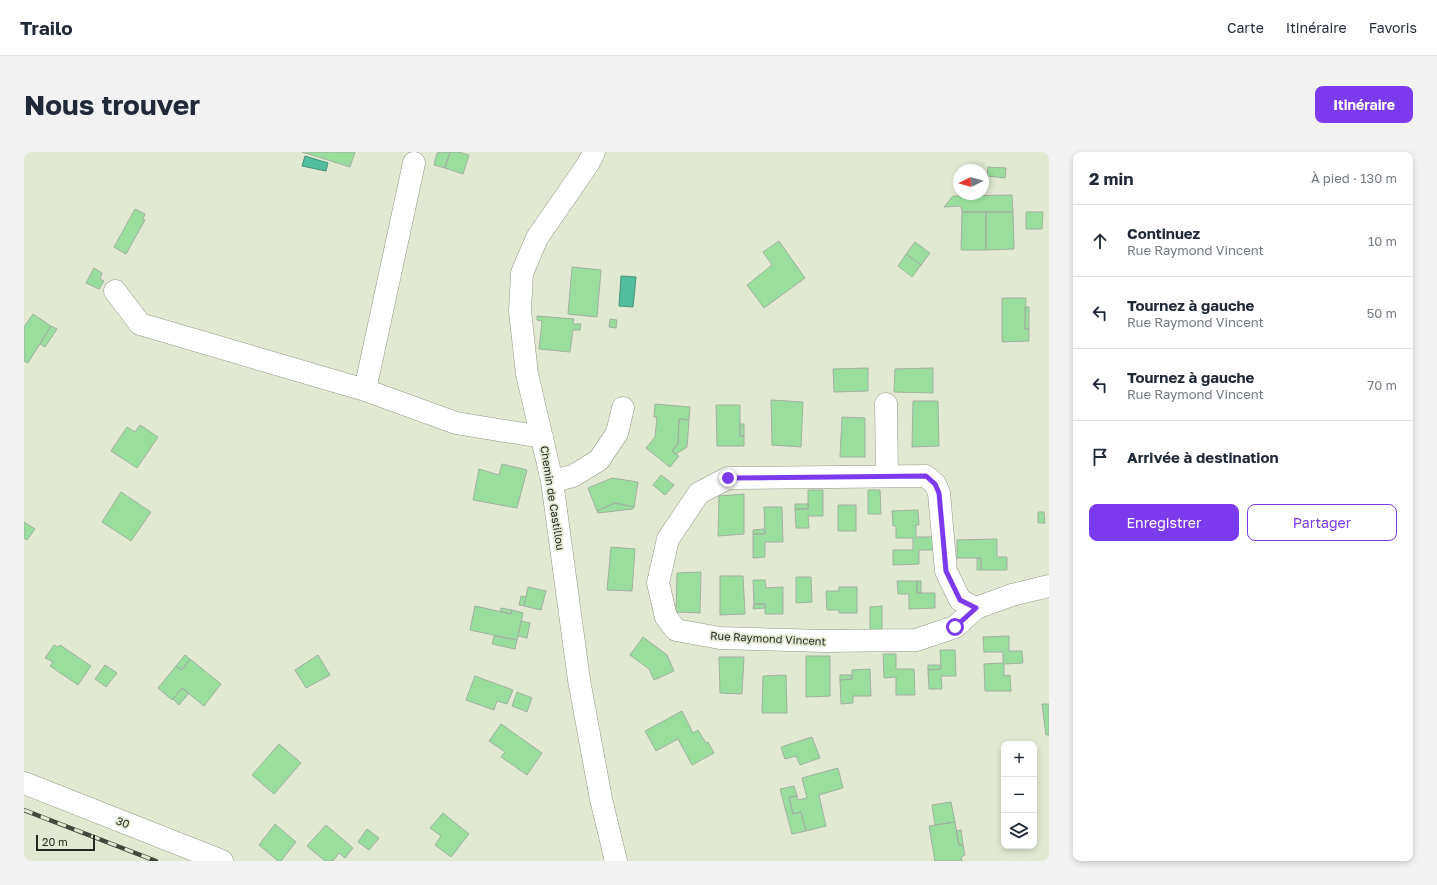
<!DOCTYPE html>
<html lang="fr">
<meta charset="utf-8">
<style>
:root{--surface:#fff;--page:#f2f2f3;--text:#1f2937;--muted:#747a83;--line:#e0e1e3;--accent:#7c3aed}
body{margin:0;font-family:"Golos Text",sans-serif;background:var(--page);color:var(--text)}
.controls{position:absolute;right:12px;bottom:12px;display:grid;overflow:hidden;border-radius:8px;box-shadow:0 2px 6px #0003}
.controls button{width:36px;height:36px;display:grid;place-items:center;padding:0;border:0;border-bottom:1px solid var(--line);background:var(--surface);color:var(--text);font:20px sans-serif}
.compass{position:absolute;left:929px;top:12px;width:36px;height:36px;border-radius:50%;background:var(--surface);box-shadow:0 2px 6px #0003;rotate:264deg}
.scale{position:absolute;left:12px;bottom:10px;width:59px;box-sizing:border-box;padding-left:4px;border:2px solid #262921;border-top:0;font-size:11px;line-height:14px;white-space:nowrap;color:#262921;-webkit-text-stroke:3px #e1e9d3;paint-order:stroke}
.stop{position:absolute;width:12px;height:12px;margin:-9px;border:3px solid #7c3aed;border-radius:50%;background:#fff}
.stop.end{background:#7c3aed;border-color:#fff;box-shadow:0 1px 4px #0008}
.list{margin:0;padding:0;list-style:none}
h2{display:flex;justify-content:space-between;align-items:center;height:52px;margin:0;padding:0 16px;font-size:17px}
h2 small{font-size:13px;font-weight:400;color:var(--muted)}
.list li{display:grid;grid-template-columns:26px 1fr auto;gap:12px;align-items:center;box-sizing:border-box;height:72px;padding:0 16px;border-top:1px solid var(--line)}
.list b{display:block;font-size:15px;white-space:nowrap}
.list p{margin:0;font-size:13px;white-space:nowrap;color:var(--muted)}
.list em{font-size:13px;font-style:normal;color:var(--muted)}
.actions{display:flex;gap:8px;padding:12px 16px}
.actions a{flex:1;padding:9px 0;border:1px solid var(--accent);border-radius:8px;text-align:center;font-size:14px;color:var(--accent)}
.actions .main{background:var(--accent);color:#fff}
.icon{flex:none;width:22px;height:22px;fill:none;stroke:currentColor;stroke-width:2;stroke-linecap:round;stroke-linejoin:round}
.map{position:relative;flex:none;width:1025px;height:709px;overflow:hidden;border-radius:8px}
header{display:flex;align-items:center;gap:24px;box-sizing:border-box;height:56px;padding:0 20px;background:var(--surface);border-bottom:1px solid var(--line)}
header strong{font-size:19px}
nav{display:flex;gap:22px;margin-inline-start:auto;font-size:14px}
.intro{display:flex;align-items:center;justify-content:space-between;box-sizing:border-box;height:96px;padding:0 24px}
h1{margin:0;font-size:28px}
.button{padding:10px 18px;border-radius:8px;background:var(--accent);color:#fff;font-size:14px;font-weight:700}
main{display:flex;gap:24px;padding:0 24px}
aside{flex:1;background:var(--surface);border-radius:8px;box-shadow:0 2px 6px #0003}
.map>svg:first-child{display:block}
.water{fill:#53be9d;stroke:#469178}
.building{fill:#9ade9e;stroke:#a0b1a0}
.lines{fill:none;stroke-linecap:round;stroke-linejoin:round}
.minor-casing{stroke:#929885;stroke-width:23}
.minor{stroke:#fff;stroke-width:22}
.rail-casing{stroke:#44483e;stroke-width:4.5}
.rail{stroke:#e1e9d3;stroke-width:3;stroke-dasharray:9;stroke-linecap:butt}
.route{stroke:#7c3aed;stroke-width:5}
.labels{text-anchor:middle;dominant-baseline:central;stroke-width:3.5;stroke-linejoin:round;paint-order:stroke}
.street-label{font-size:11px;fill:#262921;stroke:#e1e9d3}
</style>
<header>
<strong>Trailo</strong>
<nav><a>Carte</a><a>Itinéraire</a><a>Favoris</a></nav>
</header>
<div class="intro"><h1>Nous trouver</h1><a class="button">Itinéraire</a></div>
<main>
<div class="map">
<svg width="1025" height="709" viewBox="0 0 1025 709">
<rect width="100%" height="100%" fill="#e1e9d3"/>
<path class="water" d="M281 4 304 11 302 19 278 14Z
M597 124 612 125 609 155 595 154Z"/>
<path class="building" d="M278 0H331L326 15Z
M417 0H426L421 16 410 13 413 1Z
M426 0H435L445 3 439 22 421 16Z
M964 15 982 16 981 26 963 24Z
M988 43 989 60H938L937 54 920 55 929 44Z
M111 57 121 62 119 67 121 68 102 102 90 95Z
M938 60H962V98H937Z
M962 60H989L990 97 962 98Z
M1002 60H1019L1018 77H1002Z
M755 89 781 126 740 156 723 133 748 113 739 100Z
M891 90 906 101 897 113 882 102Z
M882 102 897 113 888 125 874 114Z
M548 115 577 118 573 165 544 162Z
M70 116 78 121 76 127 80 129 75 137 62 131Z
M978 146H1002L1001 177H1005V189L978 190Z
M1001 155H1005V177H1001Z
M9 162 27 174 4 211 0 209V175Z
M513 164 550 167 549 172H557L556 178H549L546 200 515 197 518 169 513 168Z
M586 167 593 168 592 176 585 175Z
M27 174 33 177 21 195 16 192Z
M844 216V239L810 240 809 217Z
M909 216V241L870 240 871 217Z
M747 248 779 250 777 295 748 293Z
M889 249H914L915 294 888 295Z
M631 252 666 255 665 268 655 267 654 292 648 299 655 304 646 315 622 296 631 285 633 265H630Z
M692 253H716V284H720V294H693Z
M818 265 841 266V305H816Z
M655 267 665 268 663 295 652 302 648 299 654 292Z
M716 272H720V284H716Z
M116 273 134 285 113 316 87 299 103 275 111 280Z
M478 312 503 318 493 356 449 348 455 317 475 323Z
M637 323 650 333 641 343 629 333Z
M588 326 614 330 610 355 591 351 573 359 564 336Z
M784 338H799V364H784L785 376H772L771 357H784Z
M844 338H856L857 362H844Z
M97 340 127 360 107 389 78 370Z
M720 342V382L694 384 695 344Z
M591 351 610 355 609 357 574 361 573 359Z
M771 352H784V357H771Z
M814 353H832V379H814Z
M740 355H758L759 390H741V405L729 406V382H741Z
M894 358 895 373H892V385H909V398H895V412L869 413V398H889V386H872V374H869L868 359Z
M1014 360H1020L1021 371H1014Z
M0 370 11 377 3 388 0 386Z
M740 377 741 382H729V378Z
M973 387V405H983V418H957V406H933V388Z
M587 395 611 397 608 439 583 438Z
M953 406H957V418H953Z
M677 420 676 461 652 460 653 421Z
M696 424H719L721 462 696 463Z
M772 425H787L788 450 772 451Z
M729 428H741L742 436 759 435V462H741V452H730Z
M873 429H893V441H911V456L885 457V442H874Z
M893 429H897V441H893Z
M504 435 522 439 517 458 500 454Z
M815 435H833V461H815V458H803L802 439H815Z
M497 444 502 445 500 454 495 453Z
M730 452H741V456L729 457Z
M451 454 487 462 488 458 499 461 493 488 446 478Z
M858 454V478H846V455Z
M477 456 488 458 487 462 476 459Z
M497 469 506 471 503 486 494 484Z
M470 484 493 488 491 497 468 492Z
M985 484V499H998L999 511 980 512V524L986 523 987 539H961L960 512 979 511V500H960L959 485Z
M619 485 643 503 650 519 630 528 625 517 606 503Z
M30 493 34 495 36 493 67 514 54 533 26 514 29 510 21 506Z
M916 498H931L932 524H917L918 537H905L904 518 917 517Z
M859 502H872V517H890L891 543H872V525L860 526Z
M161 503 166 507 157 518 152 514Z
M294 503 306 523 282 536 271 518Z
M782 504H806V544L782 545Z
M695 505H720L718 542 696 541Z
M166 507 197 532 180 554 158 536 148 548 134 536 152 514 158 518Z
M81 513 93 521 82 535 71 527Z
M904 513H917V517L904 518Z
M846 517 847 544H829V551L817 552 816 528 828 527V518Z
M762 523 763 561H738L739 524Z
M816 523H828V527L816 528Z
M451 524 489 538 483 552 473 549 470 558 442 548Z
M158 536 165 541 155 553 149 547Z
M493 540 508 546 503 560 488 554Z
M1018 552H1025V583H1022Z
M658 559 669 581 674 578 682 591 684 590 690 601 668 613 654 587 632 599 621 579Z
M477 572 518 601 503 623 477 605 481 600 465 589Z
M788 585 796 606 776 613 772 604 761 607 757 595Z
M255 592 277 611 250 642 228 623Z
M814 616 819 636 795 643 802 674 782 679 777 660 769 662 765 645 773 644 774 648 783 646 778 626Z
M770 634 773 644 765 645 769 662 777 660 782 679 768 682 756 637Z
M927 650 931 670 911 673 908 653Z
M419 661 445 682 427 705 411 693 417 684 406 676Z
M931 670 935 693H939L941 703 937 705 938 709H911L905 674Z
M251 672 272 690 257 709H254L235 693Z
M302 673 329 696 321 706 315 701 309 709H301L283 694Z
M343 677 355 686 345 698 334 690Z
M937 678 939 693H935L932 679Z"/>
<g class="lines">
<g class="minor-casing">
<path id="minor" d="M570 0 564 12 513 86 498 121 496 159 503 222 528 329 555 528 577 647 592 709
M91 139 116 172 341 238 432 271 518 285
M341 238 390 11
M862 252 863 324
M528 329 549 324 575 308 593 281 599 256
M952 456 936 448 922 419 915 341 911 332 902 324 704 326 675 341 644 387 634 431 642 465 652 478 696 486 800 489 892 488 931 475 952 456 988 443 1025 434
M0 631 198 709"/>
</g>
<use href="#minor" class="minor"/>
<g class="rail-casing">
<path id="rail" d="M0 658 132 709"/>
</g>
<use href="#rail" class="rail"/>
</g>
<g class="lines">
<path class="route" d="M704 326 902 324 911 332 915 341 922 419 936 448 952 456 931 475"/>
</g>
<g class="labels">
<g class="street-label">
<text transform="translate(529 346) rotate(81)">Chemin de Castillou</text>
<text transform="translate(744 486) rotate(3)">Rue Raymond Vincent</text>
<text transform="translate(99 670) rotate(22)">30</text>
</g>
</g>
</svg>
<div class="controls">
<button>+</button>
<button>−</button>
<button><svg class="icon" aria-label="layers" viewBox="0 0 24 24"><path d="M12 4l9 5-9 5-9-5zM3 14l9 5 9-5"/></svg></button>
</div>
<svg class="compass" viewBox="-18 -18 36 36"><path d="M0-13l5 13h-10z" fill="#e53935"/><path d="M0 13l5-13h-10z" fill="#747a83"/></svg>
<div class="scale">20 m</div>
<div class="stop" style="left:931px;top:475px"></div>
<div class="stop end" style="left:704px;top:326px"></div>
</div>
<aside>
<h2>2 min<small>À pied · 130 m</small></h2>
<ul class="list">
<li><svg class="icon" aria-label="ahead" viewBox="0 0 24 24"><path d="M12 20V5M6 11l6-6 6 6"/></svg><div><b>Continuez</b><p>Rue Raymond Vincent</p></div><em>10 m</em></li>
<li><svg class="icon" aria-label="left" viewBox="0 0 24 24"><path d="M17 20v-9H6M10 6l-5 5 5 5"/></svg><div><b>Tournez à gauche</b><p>Rue Raymond Vincent</p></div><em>50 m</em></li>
<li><svg class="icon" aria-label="left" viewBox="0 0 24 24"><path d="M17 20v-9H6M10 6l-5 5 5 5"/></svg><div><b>Tournez à gauche</b><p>Rue Raymond Vincent</p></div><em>70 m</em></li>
<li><svg class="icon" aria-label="arrive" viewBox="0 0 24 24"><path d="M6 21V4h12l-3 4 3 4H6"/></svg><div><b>Arrivée à destination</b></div></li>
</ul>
<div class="actions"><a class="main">Enregistrer</a><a>Partager</a></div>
</aside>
</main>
